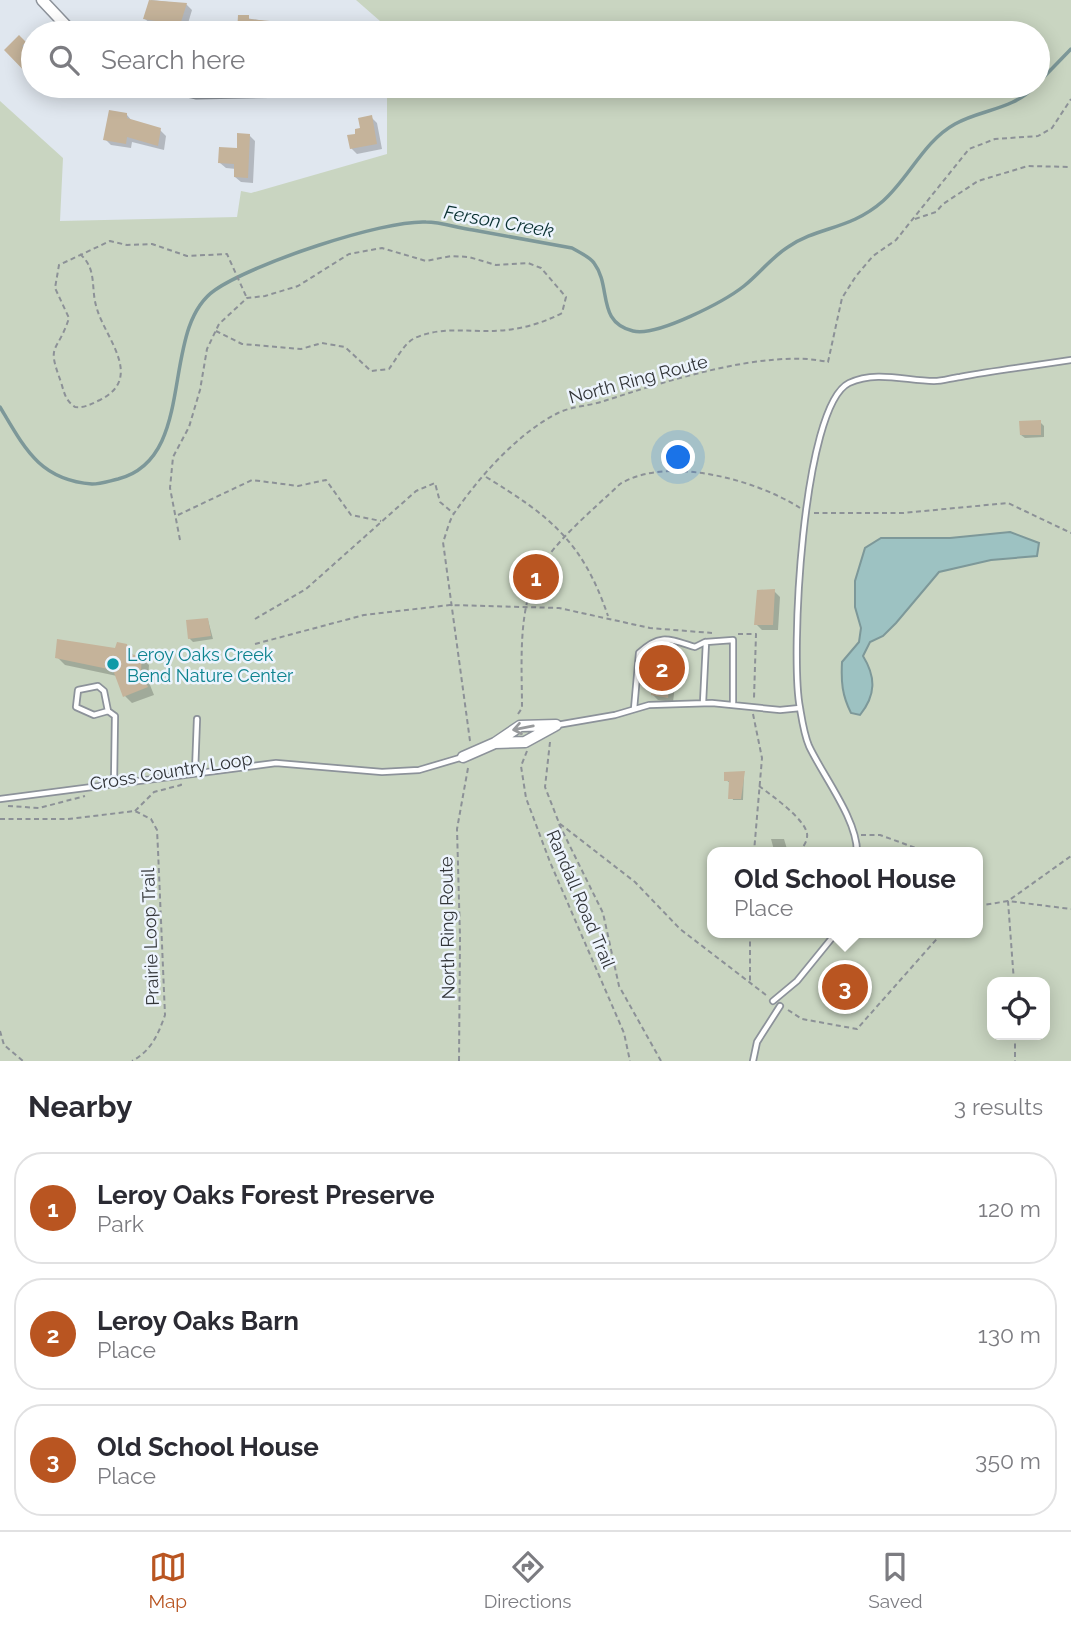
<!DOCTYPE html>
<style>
:root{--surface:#fff;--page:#f7f7f7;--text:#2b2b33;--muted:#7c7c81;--line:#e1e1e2;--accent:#b95521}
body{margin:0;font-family:Raleway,sans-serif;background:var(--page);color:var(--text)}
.controls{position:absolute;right:21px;bottom:21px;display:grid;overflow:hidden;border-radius:14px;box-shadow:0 4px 18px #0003}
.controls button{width:63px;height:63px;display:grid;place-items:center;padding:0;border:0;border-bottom:2px solid var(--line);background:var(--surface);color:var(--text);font:35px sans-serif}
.you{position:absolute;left:679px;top:458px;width:24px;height:24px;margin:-18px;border:5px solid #fff;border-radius:50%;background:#1a73e8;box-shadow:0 0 0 10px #1a73e833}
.badge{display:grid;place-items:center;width:46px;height:46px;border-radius:50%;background:var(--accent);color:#fff;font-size:23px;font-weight:700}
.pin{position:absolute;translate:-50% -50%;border:4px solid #fff;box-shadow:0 2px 7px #0006}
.popup{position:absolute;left:707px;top:847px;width:276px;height:91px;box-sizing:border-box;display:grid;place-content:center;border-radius:14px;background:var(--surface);filter:drop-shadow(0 2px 5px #0005);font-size:23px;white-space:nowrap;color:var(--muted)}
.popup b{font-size:26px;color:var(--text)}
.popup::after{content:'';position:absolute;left:50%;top:100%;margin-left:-14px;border:14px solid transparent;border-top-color:var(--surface)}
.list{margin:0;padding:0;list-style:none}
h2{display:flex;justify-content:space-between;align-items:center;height:91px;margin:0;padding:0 28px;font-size:30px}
h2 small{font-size:23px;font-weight:400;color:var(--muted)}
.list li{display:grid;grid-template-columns:46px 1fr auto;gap:21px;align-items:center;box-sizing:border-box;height:112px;margin:0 14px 14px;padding:0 14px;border:2px solid var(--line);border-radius:28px}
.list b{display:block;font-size:26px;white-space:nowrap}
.list p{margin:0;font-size:23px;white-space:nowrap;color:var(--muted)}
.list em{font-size:23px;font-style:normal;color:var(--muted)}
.icon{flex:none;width:38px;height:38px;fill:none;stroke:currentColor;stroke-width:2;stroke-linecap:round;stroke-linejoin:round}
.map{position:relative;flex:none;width:1071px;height:1061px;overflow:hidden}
.search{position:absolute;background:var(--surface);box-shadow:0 4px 18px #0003;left:21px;right:21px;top:21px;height:77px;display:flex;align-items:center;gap:18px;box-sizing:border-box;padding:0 24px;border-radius:38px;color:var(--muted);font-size:26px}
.sheet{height:469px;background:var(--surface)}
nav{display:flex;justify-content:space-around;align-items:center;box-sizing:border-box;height:98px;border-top:2px solid var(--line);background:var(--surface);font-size:19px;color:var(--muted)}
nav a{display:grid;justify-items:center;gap:4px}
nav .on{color:var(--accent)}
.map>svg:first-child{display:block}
.green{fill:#c9d5c1;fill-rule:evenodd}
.water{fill:#9dc2c2;stroke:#7d9899;stroke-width:2}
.shadow{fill:#0003}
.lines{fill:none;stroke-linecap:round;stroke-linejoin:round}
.stream{stroke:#7d9899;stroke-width:3.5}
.building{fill:#c5b39a}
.lane-casing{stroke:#8c929a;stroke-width:8}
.street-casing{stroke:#8c929a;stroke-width:13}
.path{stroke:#8c9197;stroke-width:2;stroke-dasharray:5 3.5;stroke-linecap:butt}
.lane{stroke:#fff;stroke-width:4.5}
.street{stroke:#fff;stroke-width:10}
.oneway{stroke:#989a9c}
.culture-dot{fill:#0f9aa8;stroke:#edf4fd;stroke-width:2.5}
.labels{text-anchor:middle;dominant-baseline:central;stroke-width:5;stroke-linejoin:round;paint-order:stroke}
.street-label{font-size:18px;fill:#323538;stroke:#edf4fd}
.culture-label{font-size:18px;fill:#0d838f;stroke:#edf4fd;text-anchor:start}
.water-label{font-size:19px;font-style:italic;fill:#093031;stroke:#edf4fd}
</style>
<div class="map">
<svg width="1071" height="1061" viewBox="0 0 1071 1061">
<rect width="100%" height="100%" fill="#e0e7ef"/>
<path class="green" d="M356 0H1071V1061H0V101L63 158 60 221 237 217 241 191 251 193 387 154V86H1038V33H388V28ZM712 852H978V933H712ZM992 982H1045V1035H992Z"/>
<path class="water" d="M1010 532 1039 543 1037 556 991 560 939 572 896 623 883 636 870 642 863 656C876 677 876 695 860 715L851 713C842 695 841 682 842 662L859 642 861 628 855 607V581L865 548 881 538H950Z"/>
<path class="shadow" d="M151 0 186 4 192 10 186 30 151 24 145 19Z
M240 17 270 22 275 28V33H239Z
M19 37 31 48 27 52 33 59V77L12 56Z
M127 115 132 121 160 130 166 136 164 150 132 142 131 148 111 145 105 139Z
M371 117 377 123 382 149 357 154 351 148Z
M249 135 255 141 253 183 241 182 235 177 236 169 226 168 220 163 238 150Z
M1040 422 1044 426V437L1025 438 1021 435Z
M774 591 780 597 778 630H762L756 624Z
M208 620 213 639 193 642 189 638Z
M126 646 135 657 141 658 149 665 148 680 154 695 132 703 125 696 117 676 65 665 57 657 117 650Z
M673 647 679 653 673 702 658 700 652 694Z
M744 773 743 800H733L730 783 726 780Z
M771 839H784L787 849 774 850Z
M842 980 856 993 852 999 838 986Z"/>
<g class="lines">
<path class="stream" d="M1038 83 1071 49
M0 407C25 449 40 480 92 484 101 484 109 481 118 479 199 458 158 329 215 290 252 264 382 220 426 222 441 222 458 228 473 230 506 236 539 242 572 248 579 252 590 257 594 263 612 287 596 322 633 331 657 337 725 301 744 286 759 274 772 257 788 247 819 226 850 230 883 201 909 178 924 141 955 124 982 109 1013 110 1035 86"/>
</g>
<path class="building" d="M149 0 187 3 180 25 143 19Z
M238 15H249V19L270 21 269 33H237Z
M19 35 26 42 22 46 33 57V80L4 50Z
M109 110 127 113V118L161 128 158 146 127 137 126 144 103 140Z
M372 115 377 144 350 149 347 135 355 134V129L360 128 358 118Z
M237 133 250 134 248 178 234 177V164L218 163 219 147 237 148Z
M1041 420V435H1020L1019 421Z
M775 589 773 625H754L757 590Z
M208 618 211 636 188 639 186 620Z
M57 639 115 648 117 642 127 644 129 654 142 656 141 671 148 687 123 697 113 670 55 658Z
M665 644 674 646 668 698 651 695 655 647Z
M745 771 741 799H728L729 781H724V772Z"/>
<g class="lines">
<g class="lane-casing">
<path id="lane" d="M703 703 706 642 733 640V704
M800 708C790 658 802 406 849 383 876 370 907 381 934 381 943 381 951 378 960 377 997 370 1034 366 1071 360
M634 709 639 653C660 633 669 639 695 647L705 642
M108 711 94 715 76 707 78 690 98 686 104 691 108 711 115 716 114 783
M557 725 615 715 649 705 712 703 780 710 800 708C802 720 804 734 809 746 823 776 857 819 857 852
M195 772 197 719
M0 799 276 763 382 772 419 770 463 757
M773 1001 797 981 836 933
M753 1061 757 1042 780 1006"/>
</g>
<g class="street-casing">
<path id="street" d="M42 0 73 33
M163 86 196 93 298 91
M495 743 525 742 556 725
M463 757 495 743 520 726 556 725"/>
</g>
<path class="path" d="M915 219 936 212 943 204 978 181 1028 166 1071 167
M80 254C98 270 90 288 97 309 106 339 144 378 100 400 91 404 85 408 75 407 65 400 64 392 61 382 46 342 57 355 69 318L55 288 59 265 110 241 127 245 152 244 187 256 227 254 246 296
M486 477C550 516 583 542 608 616
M814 513H903L1008 503 1071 533
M178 515 252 480 298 486 326 480 351 515 381 521
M180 540 170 488 173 457 189 427 200 390 207 349 219 324 247 298 265 296 298 286 349 254 382 248 426 261 451 256 469 257 496 265 528 263 541 268 566 297 562 313C541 324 518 330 494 331 468 332 438 326 413 339 404 344 395 361 389 369L371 371 345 347 322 343 301 349 242 344 216 331
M255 619 306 589 416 491 435 483 440 502 453 513
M738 634H756L754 698
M255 644 364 615 450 605 559 608 650 628 712 633
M518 714 522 708C522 667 518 618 534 580 547 547 594 509 620 484 667 455 757 480 800 508
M753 714 762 758 754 852
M470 741 443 542C447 532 449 520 455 512 480 476 518 433 558 413 572 406 590 406 604 401 664 382 767 348 828 362L842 298 856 276 873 256 896 240 969 149 995 139 1038 136 1052 128 1071 99
M550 742 545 787 559 823 635 882 680 929 766 995
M527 751 521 766 526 798 550 862 624 1033 630 1061
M759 786C771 795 810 822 807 837 807 842 802 848 800 852
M8 806 39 808 85 796
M135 811 154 792 181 785V782
M0 819H68L135 811 151 819 157 830 158 850 165 1015C158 1035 151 1051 132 1061
M559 824 603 913 619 986 661 1061
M861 835H880L927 852
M978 906 1008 901 1071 856
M750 933V981
M1014 982 1008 901 1071 909
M788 1010 802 1019 857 1029 942 933
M0 1031 4 1045 23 1061
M1015 1035V1061
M459 1061 460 937 457 829 468 768"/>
<use href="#lane" class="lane"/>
<use href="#street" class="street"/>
</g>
<defs><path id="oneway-shaft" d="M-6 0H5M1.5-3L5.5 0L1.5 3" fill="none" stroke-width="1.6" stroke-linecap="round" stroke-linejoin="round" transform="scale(1.75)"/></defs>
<use class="oneway" href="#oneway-shaft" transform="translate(523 728) rotate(169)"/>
<circle class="culture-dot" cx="113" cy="664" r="7"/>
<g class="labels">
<g class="street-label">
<text transform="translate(638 379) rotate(-15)">North Ring Route</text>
<text transform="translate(171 771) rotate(-9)">Cross Country Loop</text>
<text transform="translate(581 899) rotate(67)">Randall Road Trail</text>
<text transform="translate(447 928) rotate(-91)">North Ring Route</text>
<text transform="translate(150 937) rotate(-92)">Prairie Loop Trail</text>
</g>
<g class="culture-label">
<text x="127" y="654">Leroy Oaks Creek<tspan x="127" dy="21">Bend Nature Center</tspan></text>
</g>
<g class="water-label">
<text transform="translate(499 221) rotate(10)">Ferson Creek</text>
</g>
</g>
</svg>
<div class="controls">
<button><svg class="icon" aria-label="locate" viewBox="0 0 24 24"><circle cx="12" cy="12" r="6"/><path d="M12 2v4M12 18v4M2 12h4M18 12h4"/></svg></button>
</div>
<div class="you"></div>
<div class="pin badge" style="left:536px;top:577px">1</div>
<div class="pin badge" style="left:662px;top:668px">2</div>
<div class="pin badge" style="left:845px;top:987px">3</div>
<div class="popup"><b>Old School House</b>Place</div>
<div class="search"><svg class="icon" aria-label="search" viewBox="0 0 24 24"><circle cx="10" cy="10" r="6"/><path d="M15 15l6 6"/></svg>Search here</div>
</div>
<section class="sheet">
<h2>Nearby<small>3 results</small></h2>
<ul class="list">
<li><span class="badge">1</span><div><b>Leroy Oaks Forest Preserve</b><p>Park</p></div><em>120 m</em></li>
<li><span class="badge">2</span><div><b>Leroy Oaks Barn</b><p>Place</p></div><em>130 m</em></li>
<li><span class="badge">3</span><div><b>Old School House</b><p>Place</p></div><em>350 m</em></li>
</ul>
</section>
<nav>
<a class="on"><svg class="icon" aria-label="map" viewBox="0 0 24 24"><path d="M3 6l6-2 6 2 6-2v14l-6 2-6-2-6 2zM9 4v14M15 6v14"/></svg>Map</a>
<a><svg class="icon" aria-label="directions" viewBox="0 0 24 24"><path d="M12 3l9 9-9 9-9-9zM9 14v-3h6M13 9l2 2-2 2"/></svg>Directions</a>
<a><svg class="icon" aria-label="saved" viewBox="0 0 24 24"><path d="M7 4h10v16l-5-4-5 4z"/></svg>Saved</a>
</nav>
